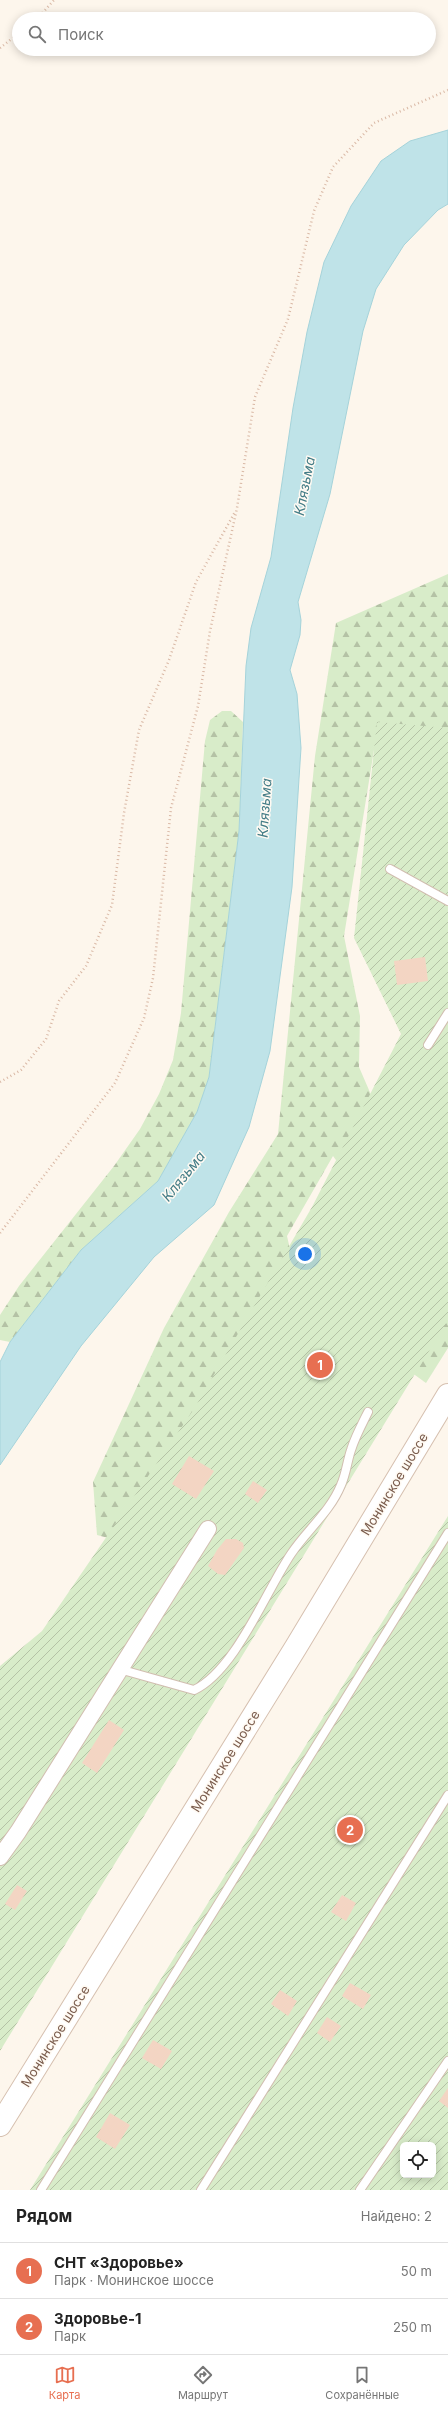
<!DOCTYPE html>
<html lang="ru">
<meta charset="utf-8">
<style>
:root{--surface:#fff;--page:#f6f6f6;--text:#222;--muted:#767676;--line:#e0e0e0;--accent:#e76f51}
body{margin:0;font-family:Inter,sans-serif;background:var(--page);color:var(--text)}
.controls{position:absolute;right:12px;bottom:12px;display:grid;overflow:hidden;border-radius:6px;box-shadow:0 2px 10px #0003}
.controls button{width:36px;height:36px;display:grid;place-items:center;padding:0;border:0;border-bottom:1px solid var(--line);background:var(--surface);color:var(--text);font:20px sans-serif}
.you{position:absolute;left:305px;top:1254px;width:14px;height:14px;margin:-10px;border:3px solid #fff;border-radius:50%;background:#1a73e8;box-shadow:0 0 0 6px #1a73e833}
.badge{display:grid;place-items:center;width:26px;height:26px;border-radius:50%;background:var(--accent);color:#fff;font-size:13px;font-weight:700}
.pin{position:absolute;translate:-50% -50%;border:2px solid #fff;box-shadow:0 1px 4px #0006}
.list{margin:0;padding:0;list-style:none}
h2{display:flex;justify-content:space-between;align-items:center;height:52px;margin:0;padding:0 16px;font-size:17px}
h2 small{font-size:13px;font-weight:400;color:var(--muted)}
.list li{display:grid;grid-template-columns:26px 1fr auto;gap:12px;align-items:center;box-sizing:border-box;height:56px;padding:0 16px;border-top:1px solid var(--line)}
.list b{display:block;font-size:15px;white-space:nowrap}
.list p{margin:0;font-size:13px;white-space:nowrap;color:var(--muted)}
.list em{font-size:13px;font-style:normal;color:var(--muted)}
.icon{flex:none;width:22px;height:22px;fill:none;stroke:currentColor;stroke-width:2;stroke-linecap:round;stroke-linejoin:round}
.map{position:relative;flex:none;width:448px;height:2190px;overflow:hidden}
.search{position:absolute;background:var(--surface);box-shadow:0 2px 10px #0003;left:12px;right:12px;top:12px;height:44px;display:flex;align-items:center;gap:10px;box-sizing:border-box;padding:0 14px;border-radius:22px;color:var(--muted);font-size:15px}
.sheet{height:164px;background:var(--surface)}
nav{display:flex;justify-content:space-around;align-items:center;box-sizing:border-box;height:56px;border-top:1px solid var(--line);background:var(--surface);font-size:11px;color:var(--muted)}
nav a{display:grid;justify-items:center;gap:2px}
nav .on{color:var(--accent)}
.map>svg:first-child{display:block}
.forest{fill:url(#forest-firs)}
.garden{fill:url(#garden-furrows);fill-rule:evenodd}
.water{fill:#bfe3e8;stroke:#a5d3da}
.building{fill:#f3d5c3}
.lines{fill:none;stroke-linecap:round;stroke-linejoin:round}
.service-casing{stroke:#d1beb0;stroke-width:10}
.minor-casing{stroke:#d1beb0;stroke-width:18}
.secondary-casing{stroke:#d6c0b0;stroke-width:24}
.path{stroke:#d9b8a5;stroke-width:2.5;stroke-dasharray:1 3;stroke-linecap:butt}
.service{stroke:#fff;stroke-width:8}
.minor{stroke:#fff;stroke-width:16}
.secondary{stroke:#fff;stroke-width:22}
.labels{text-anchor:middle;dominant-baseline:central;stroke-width:3;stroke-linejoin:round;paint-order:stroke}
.street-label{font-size:13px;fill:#7a5c4d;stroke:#fffaf3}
.water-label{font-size:14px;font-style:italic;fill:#437c86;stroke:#fffaf3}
</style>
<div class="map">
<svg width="448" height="2190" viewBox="0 0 448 2190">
<defs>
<pattern id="forest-firs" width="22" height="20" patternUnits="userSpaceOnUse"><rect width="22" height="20" fill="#d8ecc9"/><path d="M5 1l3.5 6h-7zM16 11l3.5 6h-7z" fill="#b4c2a5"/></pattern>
<pattern id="garden-furrows" width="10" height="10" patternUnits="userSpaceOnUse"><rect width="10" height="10" fill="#d8ecc9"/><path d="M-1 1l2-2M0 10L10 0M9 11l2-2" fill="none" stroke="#b4c2a5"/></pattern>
</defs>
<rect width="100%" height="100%" fill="#fdf6ec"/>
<path class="forest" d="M448 574V728L374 750 344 936 360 1016 359 1067 427 1224 448 1140V1348L426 1383 386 1354 407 1257 333 1156 287 1236 299 1289 138 1546 97 1535 93 1482 164 1328 229 1212 278 1134 315 756 336 623Z
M222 711H231L243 722 239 831 209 1077 197 1112 158 1181 81 1250 10 1342 0 1340V1315L19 1286 114 1166 140 1129 159 1094 173 1060 181 1013 205 741 210 720Z"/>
<path class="garden" d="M377 722 448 728V1320L0 2051V1666L42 1631 194 1409 312 1207 401 1034 354 938Z
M448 1516V2190H30ZM403 2145H433V2175H403Z"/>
<path class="water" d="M448 130V204L438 210 404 245 376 289 363 331 330 494 298 602 301 620 300 635 290 670 297 694 301 748 292 887 270 1051 249 1127 214 1205 154 1257 81 1346 0 1465V1362L10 1342 81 1250 158 1181 197 1112 209 1077 239 831 246 666 251 628 271 557 293 408 307 332 324 262 351 206 381 161 410 141Z"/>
<path class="building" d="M425 957 428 981 397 985 394 961Z
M189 1456 214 1471 196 1499 172 1484Z
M253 1481 267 1490 258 1503 245 1494Z
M226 1539H236L243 1543 244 1548 225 1575 218 1574 208 1566 217 1550Z
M109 1720 124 1730 97 1773 82 1763Z
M17 1885 27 1891 15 1910 5 1904Z
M342 1895 356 1903 346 1921 331 1912Z
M350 1983 371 1995 363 2009 342 1996Z
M280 1990 297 2001 288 2016 271 2004Z
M327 2017 341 2026 330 2042 317 2033Z
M153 2040 172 2051 161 2069 142 2058Z
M448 2088V2108L439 2101Z
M110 2113 130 2125 115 2149 96 2137Z"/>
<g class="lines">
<g class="service-casing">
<path id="service" d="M390 869 448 901
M428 1045 448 1013
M119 1669 194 1690C235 1671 266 1591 291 1554 307 1530 330 1512 341 1485 346 1474 347 1462 351 1450 355 1437 362 1424 368 1412
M41 2190 448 1533
M201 2190 448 1795
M360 2190 448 2061"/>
</g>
<g class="minor-casing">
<path id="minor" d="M0 1857 18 1832 208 1529"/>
</g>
<g class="secondary-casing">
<path id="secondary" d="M0 2125 296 1647 448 1395"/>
</g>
<path class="path" d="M37 19 54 0
M0 48 19 33
M0 1082 21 1070 46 1039 59 1001 86 966 112 905 124 813 139 730 169 660 196 582 235 512
M0 1233 115 1083 144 1018 153 978 171 808 198 706 210 631 237 508 255 397 288 319 314 211 333 167 374 123 448 90"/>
<use href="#service" class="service"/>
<use href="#minor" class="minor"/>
<use href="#secondary" class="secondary"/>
</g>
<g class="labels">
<g class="street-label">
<text transform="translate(394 1484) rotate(-59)">Монинское шоссе</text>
<text transform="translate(225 1761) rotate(-58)">Монинское шоссе</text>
<text transform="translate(55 2036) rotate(-58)">Монинское шоссе</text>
</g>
<g class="water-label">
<text transform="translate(304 486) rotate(-79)">Клязьма</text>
<text transform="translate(264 808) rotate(-86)">Клязьма</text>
<text transform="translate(183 1176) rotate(-51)">Клязьма</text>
</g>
</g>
</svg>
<div class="controls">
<button><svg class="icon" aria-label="locate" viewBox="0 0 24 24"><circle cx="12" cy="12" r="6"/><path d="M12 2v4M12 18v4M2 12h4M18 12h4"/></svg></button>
</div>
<div class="you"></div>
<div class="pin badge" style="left:320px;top:1365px">1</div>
<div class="pin badge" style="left:350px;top:1830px">2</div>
<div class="search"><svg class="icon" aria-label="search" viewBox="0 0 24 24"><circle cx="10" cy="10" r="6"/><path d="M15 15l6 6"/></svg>Поиск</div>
</div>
<section class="sheet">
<h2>Рядом<small>Найдено: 2</small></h2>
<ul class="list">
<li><span class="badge">1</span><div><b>СНТ «Здоровье»</b><p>Парк · Монинское шоссе</p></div><em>50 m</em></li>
<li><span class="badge">2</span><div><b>Здоровье-1</b><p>Парк</p></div><em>250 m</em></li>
</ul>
</section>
<nav>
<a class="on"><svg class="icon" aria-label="map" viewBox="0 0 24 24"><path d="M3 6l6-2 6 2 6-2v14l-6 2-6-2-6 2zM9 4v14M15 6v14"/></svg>Карта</a>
<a><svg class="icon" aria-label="directions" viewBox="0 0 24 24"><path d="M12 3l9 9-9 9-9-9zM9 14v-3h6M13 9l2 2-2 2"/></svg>Маршрут</a>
<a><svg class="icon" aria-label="saved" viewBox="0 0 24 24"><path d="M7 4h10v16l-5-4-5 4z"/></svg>Сохранённые</a>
</nav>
